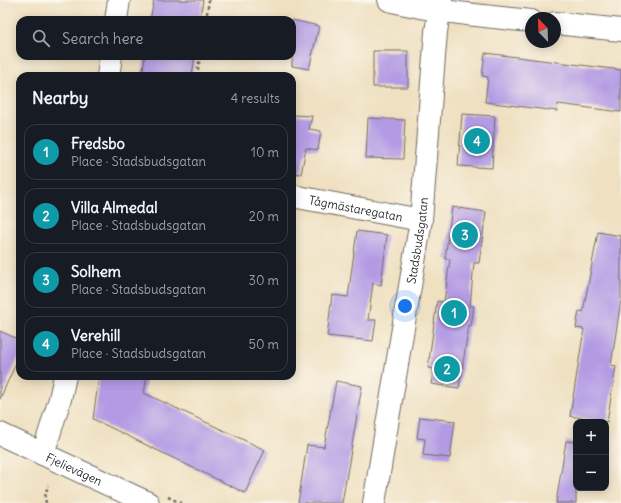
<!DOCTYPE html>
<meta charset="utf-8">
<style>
:root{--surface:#171b24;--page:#242831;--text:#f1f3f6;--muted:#9ea1a6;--line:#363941;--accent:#1a73e8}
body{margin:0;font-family:Delius,sans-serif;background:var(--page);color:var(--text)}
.controls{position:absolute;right:12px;bottom:12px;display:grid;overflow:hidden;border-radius:8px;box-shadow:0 2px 10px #0003}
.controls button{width:36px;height:36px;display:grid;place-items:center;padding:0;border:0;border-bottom:1px solid var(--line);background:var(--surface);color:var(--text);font:20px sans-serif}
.compass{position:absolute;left:525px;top:12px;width:36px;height:36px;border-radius:50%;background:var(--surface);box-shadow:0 2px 10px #0003;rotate:337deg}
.you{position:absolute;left:405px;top:306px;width:14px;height:14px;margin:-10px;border:3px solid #fff;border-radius:50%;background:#1a73e8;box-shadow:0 0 0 6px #1a73e833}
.badge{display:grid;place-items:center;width:26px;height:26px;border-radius:50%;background:var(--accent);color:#fff;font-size:13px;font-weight:700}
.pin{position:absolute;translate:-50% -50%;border:2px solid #fff;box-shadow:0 1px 4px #0006}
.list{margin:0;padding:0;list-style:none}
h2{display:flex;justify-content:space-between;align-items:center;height:52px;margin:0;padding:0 16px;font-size:17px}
h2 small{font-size:13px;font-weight:400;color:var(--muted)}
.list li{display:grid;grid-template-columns:26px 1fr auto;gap:12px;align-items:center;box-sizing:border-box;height:56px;margin:0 8px 8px;padding:0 8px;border:1px solid var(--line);border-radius:12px}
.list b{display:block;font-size:15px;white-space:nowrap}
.list p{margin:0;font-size:13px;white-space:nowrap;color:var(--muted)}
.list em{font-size:13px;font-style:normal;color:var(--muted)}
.icon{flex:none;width:22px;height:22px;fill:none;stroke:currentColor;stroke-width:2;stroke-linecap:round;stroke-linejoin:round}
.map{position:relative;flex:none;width:621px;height:503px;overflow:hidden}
.search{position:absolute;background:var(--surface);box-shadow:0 2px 10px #0003;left:16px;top:16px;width:280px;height:44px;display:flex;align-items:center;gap:10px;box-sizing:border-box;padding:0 14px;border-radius:12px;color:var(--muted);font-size:15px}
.panel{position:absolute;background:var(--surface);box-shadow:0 2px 10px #0003;left:16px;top:72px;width:280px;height:308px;border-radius:12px}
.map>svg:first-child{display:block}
.building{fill:#b39be4}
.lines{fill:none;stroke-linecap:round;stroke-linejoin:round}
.minor-casing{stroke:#706a60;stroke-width:24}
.tertiary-casing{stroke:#706a60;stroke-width:24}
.path{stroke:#706a60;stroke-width:2.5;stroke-dasharray:3 3;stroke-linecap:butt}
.minor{stroke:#fff;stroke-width:22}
.tertiary{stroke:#fff;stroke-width:22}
.labels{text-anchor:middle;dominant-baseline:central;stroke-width:3.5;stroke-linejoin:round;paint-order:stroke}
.street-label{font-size:12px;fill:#2b2b2b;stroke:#fbf7ec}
</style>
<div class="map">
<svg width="621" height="503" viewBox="0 0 621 503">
<rect width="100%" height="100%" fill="#fbf7ec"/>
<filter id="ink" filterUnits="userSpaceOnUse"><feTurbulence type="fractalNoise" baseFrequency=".025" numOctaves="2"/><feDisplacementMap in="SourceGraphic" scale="8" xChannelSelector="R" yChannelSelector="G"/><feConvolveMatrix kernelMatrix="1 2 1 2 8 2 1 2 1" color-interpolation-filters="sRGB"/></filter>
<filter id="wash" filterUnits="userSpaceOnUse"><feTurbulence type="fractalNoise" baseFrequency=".012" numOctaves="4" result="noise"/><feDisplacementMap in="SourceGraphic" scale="16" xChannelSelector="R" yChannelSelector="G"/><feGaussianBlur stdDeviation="0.9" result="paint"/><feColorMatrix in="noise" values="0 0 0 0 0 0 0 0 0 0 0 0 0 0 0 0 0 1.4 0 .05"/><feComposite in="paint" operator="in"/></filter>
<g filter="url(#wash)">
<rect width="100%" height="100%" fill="#efe0c1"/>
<g id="blocks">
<path class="building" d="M154 0H203L200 20H150Z
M292 20 319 26 309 69 292 66Z
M373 51H408V87H373Z
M485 53 621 70V112L558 104 557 111 485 102 488 77 482 76Z
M145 56H195L192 76H142Z
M462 114 495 116 492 168 458 166Z
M292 115 312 116 309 129 321 131 318 150 306 148 301 174 292 173Z
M368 118 405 120 403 159 366 158Z
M452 207 486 212 479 263H474L470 306H474L471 326 469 325 459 388 431 384 434 369 428 368 437 301 444 302 450 259H445Z
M357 231 387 235 381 285 373 283 368 320H376L373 341 327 336 332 295 348 297Z
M598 232 621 236V300L611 365 616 366 607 422 570 416 584 329 576 328 579 311 583 312Z
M0 331 20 340V354L0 399Z
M99 376H147L144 393 265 450 245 493 93 419Z
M336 381 362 386 342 503H298L307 445 324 447Z
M420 417 455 421 450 458 423 455 425 439 417 438Z
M566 441 576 442V503H556Z"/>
</g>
</g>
<g filter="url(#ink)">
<use href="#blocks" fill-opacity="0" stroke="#706a60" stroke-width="1"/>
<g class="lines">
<g class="minor-casing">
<g id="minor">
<path d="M389 0C436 12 483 16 531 21"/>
<path d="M116 20 119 0"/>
<path d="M555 23 621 30"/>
<path d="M108 76 111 56"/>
<path id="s1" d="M292 196 421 220"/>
<path d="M43 454 60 399 65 376"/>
<path id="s2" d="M374 503 421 220 436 32 441 0"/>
</g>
</g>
<g class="tertiary-casing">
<g id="tertiary">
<path id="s3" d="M0 434 148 503"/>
</g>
</g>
<path class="path" d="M206 20 209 0
M197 76 200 56
M168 497 181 503
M46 503 45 497 48 485"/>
<use href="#minor" class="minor"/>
<use href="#tertiary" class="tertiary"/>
</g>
</g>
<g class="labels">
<g class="street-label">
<text stroke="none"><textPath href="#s1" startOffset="65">Tågmästaregatan</textPath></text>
<text stroke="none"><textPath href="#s2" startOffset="266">Stadsbudsgatan</textPath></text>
<text stroke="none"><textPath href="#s3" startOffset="82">Fjelievägen</textPath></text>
</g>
</g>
</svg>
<div class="controls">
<button>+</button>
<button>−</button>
</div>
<svg class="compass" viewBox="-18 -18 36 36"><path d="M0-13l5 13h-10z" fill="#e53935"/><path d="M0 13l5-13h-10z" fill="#9ea1a6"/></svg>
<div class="you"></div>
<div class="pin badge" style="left:454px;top:313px;background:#0f9aa8">1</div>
<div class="pin badge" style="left:447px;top:369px;background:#0f9aa8">2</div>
<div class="pin badge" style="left:465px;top:235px;background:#0f9aa8">3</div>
<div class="pin badge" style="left:477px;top:141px;background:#0f9aa8">4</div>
<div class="search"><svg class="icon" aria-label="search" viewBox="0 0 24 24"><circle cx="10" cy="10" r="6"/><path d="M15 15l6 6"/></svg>Search here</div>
<section class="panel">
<h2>Nearby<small>4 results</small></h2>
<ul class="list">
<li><span class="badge" style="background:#0f9aa8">1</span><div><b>Fredsbo</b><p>Place · Stadsbudsgatan</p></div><em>10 m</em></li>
<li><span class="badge" style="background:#0f9aa8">2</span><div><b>Villa Almedal</b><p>Place · Stadsbudsgatan</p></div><em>20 m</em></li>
<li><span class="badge" style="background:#0f9aa8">3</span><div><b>Solhem</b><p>Place · Stadsbudsgatan</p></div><em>30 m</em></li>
<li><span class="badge" style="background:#0f9aa8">4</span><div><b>Verehill</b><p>Place · Stadsbudsgatan</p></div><em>50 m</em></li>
</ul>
</section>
</div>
